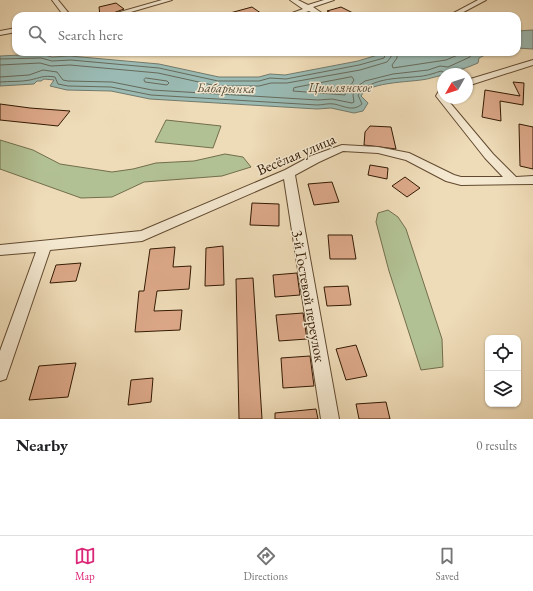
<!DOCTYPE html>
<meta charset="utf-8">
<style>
:root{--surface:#fff;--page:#f2f2f2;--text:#202124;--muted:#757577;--line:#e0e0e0;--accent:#db2777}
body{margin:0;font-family:"EB Garamond",serif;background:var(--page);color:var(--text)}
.controls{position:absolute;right:12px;bottom:12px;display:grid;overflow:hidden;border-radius:8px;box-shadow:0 1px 3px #0004}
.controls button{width:36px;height:36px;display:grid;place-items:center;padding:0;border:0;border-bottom:1px solid var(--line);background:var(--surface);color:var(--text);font:20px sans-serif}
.compass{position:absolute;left:437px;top:68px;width:36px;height:36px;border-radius:50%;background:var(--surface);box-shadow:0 1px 3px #0004;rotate:231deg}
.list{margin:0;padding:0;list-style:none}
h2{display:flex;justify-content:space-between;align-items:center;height:52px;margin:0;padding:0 16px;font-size:17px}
h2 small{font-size:13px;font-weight:400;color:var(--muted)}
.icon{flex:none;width:22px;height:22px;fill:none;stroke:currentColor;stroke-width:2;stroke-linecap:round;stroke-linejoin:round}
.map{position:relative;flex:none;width:533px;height:419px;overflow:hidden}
.search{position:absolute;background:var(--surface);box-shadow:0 1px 3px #0004;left:12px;right:12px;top:12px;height:44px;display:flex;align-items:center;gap:10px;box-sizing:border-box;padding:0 14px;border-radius:12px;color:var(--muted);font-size:15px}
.sheet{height:116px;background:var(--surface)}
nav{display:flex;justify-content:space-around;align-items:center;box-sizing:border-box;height:56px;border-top:1px solid var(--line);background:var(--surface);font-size:11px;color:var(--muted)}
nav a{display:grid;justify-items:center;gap:2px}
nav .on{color:var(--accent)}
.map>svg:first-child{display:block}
.green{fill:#b2c194;stroke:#726e4c}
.water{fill:#9abab3;stroke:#717a6d}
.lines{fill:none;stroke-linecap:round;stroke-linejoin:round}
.shore{stroke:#666a5b;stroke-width:1}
.building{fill:#dca889;stroke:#331a03}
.minor-casing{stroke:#624a30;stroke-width:2}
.minor{fill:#f4e8d0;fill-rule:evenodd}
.labels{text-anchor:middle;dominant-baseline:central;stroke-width:3;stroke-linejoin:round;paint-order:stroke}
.far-water-label{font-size:13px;font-style:italic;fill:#524a38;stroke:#f4e8d0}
.street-label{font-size:15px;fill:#331a03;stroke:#f4e8d0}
</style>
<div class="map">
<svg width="533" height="419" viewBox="0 0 533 419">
<rect width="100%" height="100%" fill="#eedbb7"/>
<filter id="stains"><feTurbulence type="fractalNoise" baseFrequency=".005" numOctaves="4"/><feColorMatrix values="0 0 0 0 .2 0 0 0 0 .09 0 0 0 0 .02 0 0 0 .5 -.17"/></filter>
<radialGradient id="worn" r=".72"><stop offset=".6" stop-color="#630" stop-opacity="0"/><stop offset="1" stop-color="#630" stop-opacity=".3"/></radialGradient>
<path class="green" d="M166 120 221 126 213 148 155 142Z
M0 140 33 150 60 164 112 172 133 169 156 163 194 161 225 154 243 157 251 167 222 176 144 182 112 197 81 198 0 169Z
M388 210 398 217 406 229 442 339 443 367 421 370 389 271 376 222 378 213Z"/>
<path class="water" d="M533 30V49L517 48V31Z
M387 52H491L479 58 478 63C462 70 447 74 431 78 416 83 369 80 361 96L368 103 363 111 354 113 331 108 317 109 150 99 111 91 67 90 50 86 54 80 44 79 41 81H37L34 84 0 86V56L41 54 52 57 70 56 159 64 219 77H259L270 74 285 75 358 61Z"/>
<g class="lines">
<path class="shore" d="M397 52V58L392 65 393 68 446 60 465 52
M0 59 41 58 52 61 71 60 159 68 218 81H259L270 78 286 79 359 65 384 58 386 52
M0 65 40 63 51 66 70 65 158 73 217 86H259L271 83H287L360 70 387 62 391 57V52
M0 77 29 75 43 70 57 72 63 80 68 81 112 82 152 90 318 100 332 99 352 103 354 102 353 95 355 88 365 81 393 74 428 70 440 66 448 67 470 57 473 52
M352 77 354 80 345 95 293 91 294 88Z
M146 78 167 81 169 83 167 85 145 82 144 80Z
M0 82C10 81 20 82 30 80 40 78 43 75 55 77L58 84 68 86 111 87 151 95 317 105C323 105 328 103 334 104 344 106 353 112 362 104L358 95C372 76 401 79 423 76 429 75 435 73 441 71L447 74"/>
</g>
<path class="building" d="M116 3 124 9 105 16H100L99 7Z
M252 7 265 16H230V13Z
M341 7 353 13 343 16H337L327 11Z
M513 82 524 83 523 105 500 101 501 121 482 117 485 90 520 96Z
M0 104 30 108 70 111 58 126 0 120Z
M519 124 533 127V169L520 166Z
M370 126 391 127 396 149 364 145 365 132Z
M370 165 388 168 387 179 368 175Z
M405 177 420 188 407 197 392 186Z
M332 182 339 202 314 205 308 184Z
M252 203 279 204V226L250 225Z
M328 235H352L356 259H330Z
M223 246 224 285 205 286 206 248Z
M175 247 173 267 191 266 189 289 157 291 154 311 182 310 180 330 135 332 139 291H144L150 249Z
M81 263 76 281 50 283 56 265Z
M297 273 300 295 275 297 273 275Z
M253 278 262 419H239L236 279Z
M348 286 351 305 327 306 324 287Z
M303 313 307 339 279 341 276 315Z
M356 345 367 376 346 380 336 349Z
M310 356 314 386 283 388 281 358Z
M76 363 68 397 29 400 39 366Z
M153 378 151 402 128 405 131 380Z
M386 402 390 419H359L356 404Z
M316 409 318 419H275V413Z"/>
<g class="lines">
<g class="minor-casing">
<path id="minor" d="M52 0H58L71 16H64Z
M162 0H172L117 16H106Z
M290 0H298L308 5 324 0H334L313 7 326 16H318L309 11 294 16H284L303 9Z
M478 0H486L456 16H448Z
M16 28V32L0 35V31Z
M533 60V65L467 86V80Z
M443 88V98H446L493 154 516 177 533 176V184L461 185 446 181 406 160 378 153 343 151 319 162 295 175 339 419H321L284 179 142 241 50 250 8 373 6 379 0 381V351L36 252 0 255V245L141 231 285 170 311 156 342 145 378 147 409 153 454 175 461 177H503L485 158 436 96 440 89Z"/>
</g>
<use href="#minor" class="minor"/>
</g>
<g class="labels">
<g class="far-water-label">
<text x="340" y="87">Цимлянское</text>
<text transform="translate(226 88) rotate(1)">Бабарынка</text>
</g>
<g class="street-label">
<text transform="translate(296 154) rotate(-23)">Весёлая улица</text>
<text transform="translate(309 296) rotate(80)">3-й Гостевой переулок</text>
</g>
</g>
<rect width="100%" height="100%" filter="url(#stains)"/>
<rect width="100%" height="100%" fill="url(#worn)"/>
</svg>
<div class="controls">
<button><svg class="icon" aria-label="locate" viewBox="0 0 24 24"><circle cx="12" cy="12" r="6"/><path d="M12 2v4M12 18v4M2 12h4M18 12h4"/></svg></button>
<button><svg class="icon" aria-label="layers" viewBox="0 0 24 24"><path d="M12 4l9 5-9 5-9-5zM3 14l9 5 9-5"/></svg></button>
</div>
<svg class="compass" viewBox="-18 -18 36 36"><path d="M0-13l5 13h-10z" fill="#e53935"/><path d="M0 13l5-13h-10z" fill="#757577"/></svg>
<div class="search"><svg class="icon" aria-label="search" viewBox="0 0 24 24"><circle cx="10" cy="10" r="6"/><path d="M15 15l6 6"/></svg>Search here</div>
</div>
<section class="sheet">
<h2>Nearby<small>0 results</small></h2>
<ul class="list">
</ul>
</section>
<nav>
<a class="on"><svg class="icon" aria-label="map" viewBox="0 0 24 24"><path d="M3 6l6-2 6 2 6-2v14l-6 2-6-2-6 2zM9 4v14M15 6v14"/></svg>Map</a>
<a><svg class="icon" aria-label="directions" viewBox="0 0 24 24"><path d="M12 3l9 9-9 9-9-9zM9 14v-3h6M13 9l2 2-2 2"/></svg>Directions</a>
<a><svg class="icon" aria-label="saved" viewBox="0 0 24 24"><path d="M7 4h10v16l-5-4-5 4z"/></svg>Saved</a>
</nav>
